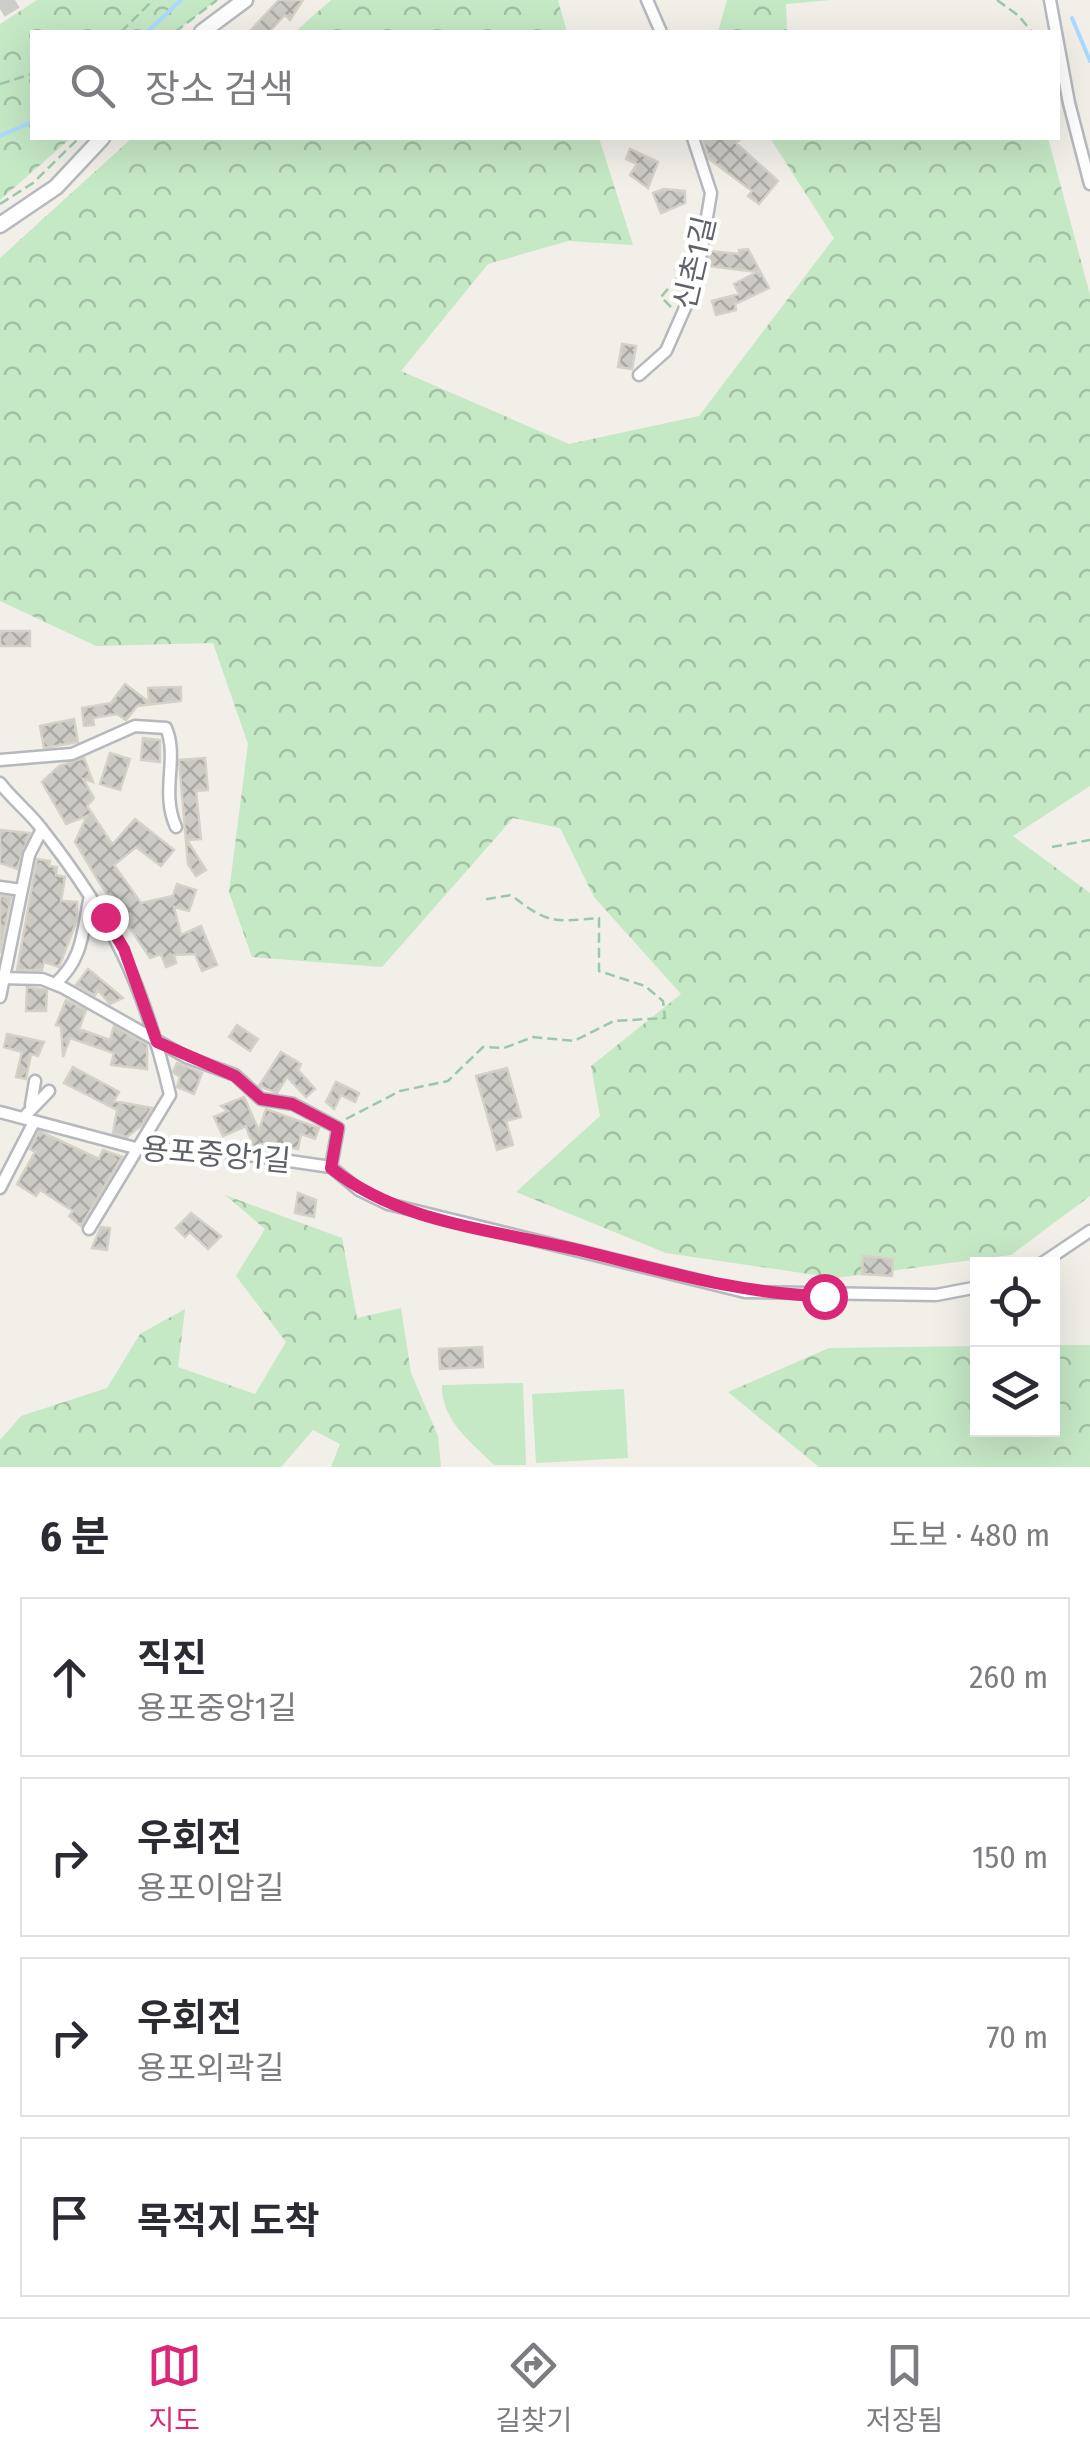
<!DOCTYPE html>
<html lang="ko">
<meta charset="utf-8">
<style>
:root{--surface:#fff;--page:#f2f2f3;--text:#2b2b33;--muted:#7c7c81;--line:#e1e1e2;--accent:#db2777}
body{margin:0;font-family:"Fira Sans Condensed","Noto Sans KR",sans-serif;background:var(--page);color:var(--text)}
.controls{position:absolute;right:30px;bottom:30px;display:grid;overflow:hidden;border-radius:0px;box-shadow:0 10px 40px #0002}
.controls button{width:90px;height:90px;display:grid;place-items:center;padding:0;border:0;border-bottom:2px solid var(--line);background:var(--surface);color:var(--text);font:50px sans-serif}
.stop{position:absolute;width:30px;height:30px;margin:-22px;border:8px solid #db2777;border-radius:50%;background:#fff}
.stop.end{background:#db2777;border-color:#fff;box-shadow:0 2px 10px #0008}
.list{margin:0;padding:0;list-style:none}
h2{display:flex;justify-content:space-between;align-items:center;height:130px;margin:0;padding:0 40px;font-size:42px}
h2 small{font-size:32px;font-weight:400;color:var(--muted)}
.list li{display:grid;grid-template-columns:65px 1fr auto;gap:30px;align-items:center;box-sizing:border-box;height:160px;margin:0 20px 20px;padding:0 20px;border:2px solid var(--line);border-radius:0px}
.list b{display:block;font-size:38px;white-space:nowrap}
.list p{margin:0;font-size:32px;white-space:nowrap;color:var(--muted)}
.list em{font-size:32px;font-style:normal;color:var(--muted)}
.icon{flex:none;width:55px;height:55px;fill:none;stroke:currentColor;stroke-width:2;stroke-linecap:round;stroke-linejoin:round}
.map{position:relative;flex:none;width:1090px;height:1467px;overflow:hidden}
.search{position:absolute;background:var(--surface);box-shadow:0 10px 40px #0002;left:30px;right:30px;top:30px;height:110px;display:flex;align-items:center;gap:25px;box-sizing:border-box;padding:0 35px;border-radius:0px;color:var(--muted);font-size:38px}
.sheet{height:850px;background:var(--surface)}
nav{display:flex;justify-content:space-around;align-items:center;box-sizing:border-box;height:140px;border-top:2px solid var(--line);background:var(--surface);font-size:28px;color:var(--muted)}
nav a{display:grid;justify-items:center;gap:5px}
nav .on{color:var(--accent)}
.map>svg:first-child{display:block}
.grass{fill:#c5e8c5}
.forest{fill:url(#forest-crowns)}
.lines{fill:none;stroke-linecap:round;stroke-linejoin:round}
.stream{stroke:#aadaff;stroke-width:4}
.building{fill:url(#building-cross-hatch);stroke:#d6d1c6;stroke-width:2.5}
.trunk-tunnel{stroke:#ccccc8;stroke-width:18;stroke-dasharray:18 9;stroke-linecap:butt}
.minor-casing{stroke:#b5b8bc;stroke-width:15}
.secondary-casing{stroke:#b6babf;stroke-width:19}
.path{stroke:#9cc7a9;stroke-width:2.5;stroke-dasharray:10 5;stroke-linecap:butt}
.minor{stroke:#fff;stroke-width:10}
.secondary{stroke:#fff;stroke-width:14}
.route{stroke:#db2777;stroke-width:12}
.labels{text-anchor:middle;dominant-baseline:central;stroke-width:8;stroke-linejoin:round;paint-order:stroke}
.street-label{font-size:30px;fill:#5f6368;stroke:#fff}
</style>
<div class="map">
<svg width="1090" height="1467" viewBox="0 0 1090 1467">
<defs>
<pattern id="forest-crowns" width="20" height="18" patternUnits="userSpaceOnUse" patternTransform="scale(2.5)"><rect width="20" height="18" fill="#c5e8c5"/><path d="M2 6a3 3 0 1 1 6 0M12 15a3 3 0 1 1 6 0" fill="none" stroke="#a3c0a4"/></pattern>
<pattern id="building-cross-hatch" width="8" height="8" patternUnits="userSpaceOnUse" patternTransform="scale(2.5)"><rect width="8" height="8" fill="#cccac5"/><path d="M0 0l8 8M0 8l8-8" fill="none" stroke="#a9a8a4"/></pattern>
</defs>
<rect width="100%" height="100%" fill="#f1efe8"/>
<path class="grass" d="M523 1383 526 1465H494C471 1442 441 1420 442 1385Z
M624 1389 628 1458 536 1463 532 1394Z"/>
<path class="forest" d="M37 0H217L175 32H32V138H71L0 200V24Z
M331 0H558L567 32H295Z
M727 0H831L786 4 787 32H718Z
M132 138H599L633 245 568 241 488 264 401 371 569 444 699 416 834 238 770 138H1048L1090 295V786L1013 836 1090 893V1196L1011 1255 836 1278 666 1253 516 1192 600 1116 591 1066 681 994 594 897 560 828 513 818 382 967 252 957 229 892 248 744 213 643 96 646 0 601V258Z
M225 1195 342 1238 357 1318 401 1308 411 1373 438 1436 441 1467H331L340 1444 313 1430 281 1467H0V1440L21 1416 107 1388 140 1334 185 1309 178 1367 255 1394 286 1342 236 1276 265 1229Z
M1053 1345H1090V1467H819L728 1392 829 1348 977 1346 978 1430H1052Z"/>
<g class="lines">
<path class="stream" d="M1072 18 1090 61
M147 32 181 0
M0 136 32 122"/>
</g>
<path class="building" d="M279 0H303L290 20 285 15 269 32H249Z
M702 138H742L736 143 778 181 759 204 748 196 752 191 709 159Z
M630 149 658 162 648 188 630 175 637 164 626 159Z
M664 189 685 191V203L661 213 653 193Z
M748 249 769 288 735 304 736 310 716 315 712 301 739 294 734 284 757 272 708 266 710 251 740 254 739 250Z
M622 344 636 346 632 369 618 367Z
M0 631H30V646H0Z
M125 684 149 702 148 688 181 687V701L137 706 126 720 117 714 93 718 94 725 84 726 82 708 111 703Z
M74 719 78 742 44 748 40 726Z
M143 738 160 740V762L141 760Z
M110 753 130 759 120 790 100 784Z
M84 758 93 782 83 779 94 798 87 806 110 841 113 844 135 819 174 850 161 866 136 847 114 865 141 903 173 896 177 884 196 890 189 911 174 907 181 935 201 926 217 965 202 971 195 954 174 955 176 963 166 967 161 954 150 958 99 882 75 842 87 816 66 824 42 782 59 766Z
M205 758 208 790 196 791 201 839 187 840 206 870 196 876 188 864 179 760Z
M0 830 30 833 17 869 0 863Z
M37 859 50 861 49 866 57 867 56 875 65 877 61 901 77 902V920L59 967 44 962 42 970H17Z
M1 896 11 897 0 953V901Z
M88 969 123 998 110 1004 98 990 95 995 76 985Z
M27 987 47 990 46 1011H26Z
M66 1000 86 1010 79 1029 110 1040 114 1026 147 1045V1069L111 1065 114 1053 70 1038 63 1057 61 1026 56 1025Z
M237 1025 258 1039 250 1051 229 1037Z
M7 1034 44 1042 38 1056 31 1054 26 1079 16 1077 22 1052 4 1047Z
M281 1052 301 1064 298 1070 315 1089 306 1097 287 1077 277 1093 259 1086Z
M177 1063 202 1073 194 1094 177 1087 180 1077 173 1072Z
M73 1067 119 1092 114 1101 152 1108 142 1125 127 1137 113 1133 117 1110 64 1083Z
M507 1068 521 1117 506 1121 513 1145 497 1150 476 1076Z
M336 1082 359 1093 355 1102 341 1095 334 1109 326 1102Z
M244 1097 259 1131 266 1109 319 1128 315 1139 301 1134 298 1149 265 1143 253 1147 246 1126 223 1136 214 1117 228 1111 221 1106Z
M39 1131 99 1159 103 1150 122 1157 81 1226 69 1216 73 1211 40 1190 36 1196 17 1184 35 1152 30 1149Z
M298 1193 316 1200 314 1217 295 1213Z
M191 1213 221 1236 208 1249 190 1232 185 1237 176 1228Z
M101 1227 110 1228 107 1250 92 1248Z
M863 1256 893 1259 892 1276 862 1274Z
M482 1347 483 1367 440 1369 439 1349Z"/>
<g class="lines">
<path class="trunk-tunnel" d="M0 9 15 0"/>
<g class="minor-casing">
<path id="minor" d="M647 0 661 32
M1050 0 1069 103 1090 184
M639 375 666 351 696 283 711 193 693 138
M0 760 72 754 135 726 166 728C179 758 160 792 176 827
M0 783C12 799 29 812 41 828 112 918 144 984 170 1095L89 1229
M0 887 22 890
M0 978 42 979 62 987 186 1057 235 1075 261 1099 293 1104 338 1128 331 1167
M55 984C84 958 82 932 90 896
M0 997 29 855 42 829
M31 1105 35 1081
M0 1112 139 1149H206L331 1167 359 1190 388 1204 745 1292 936 1295 978 1287
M23 1118 49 1091
M0 1188 34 1122
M1041 1264 1090 1231"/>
</g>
<g class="secondary-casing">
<path id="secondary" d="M202 32 245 0
M0 225 56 187 102 138"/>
</g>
<path class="path" d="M997 0 1019 16 1032 32
M121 32 153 0
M175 32 217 0
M0 84 32 74
M0 204 33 183 79 138
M671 307 661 297 688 265
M1052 847 1090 840
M346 1119 400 1091 448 1081 483 1047 504 1048 533 1037 574 1041 614 1021 665 1018 663 1001 645 986 599 971V918C553 922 548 924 511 895L481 900"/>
<use href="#minor" class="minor"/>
<use href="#secondary" class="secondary"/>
</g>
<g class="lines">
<path class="route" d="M105 917 124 949 157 1042 235 1076 261 1099 292 1104 338 1128 331 1168C402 1225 497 1230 583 1251 665 1271 739 1294 824 1296"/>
</g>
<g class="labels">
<g class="street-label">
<text transform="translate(695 263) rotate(-77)">신촌1길</text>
<text transform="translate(216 1155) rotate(5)">용포중앙1길</text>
</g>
</g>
</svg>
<div class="controls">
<button><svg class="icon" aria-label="locate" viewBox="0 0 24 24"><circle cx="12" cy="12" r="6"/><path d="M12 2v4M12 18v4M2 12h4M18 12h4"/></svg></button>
<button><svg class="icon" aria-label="layers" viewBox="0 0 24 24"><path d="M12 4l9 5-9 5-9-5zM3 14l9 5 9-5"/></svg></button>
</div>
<div class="stop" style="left:824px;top:1296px"></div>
<div class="stop end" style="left:105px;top:917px"></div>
<div class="search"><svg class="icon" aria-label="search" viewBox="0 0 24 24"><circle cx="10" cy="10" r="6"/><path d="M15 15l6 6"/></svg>장소 검색</div>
</div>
<section class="sheet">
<h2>6 분<small>도보 · 480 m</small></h2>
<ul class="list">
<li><svg class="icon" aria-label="ahead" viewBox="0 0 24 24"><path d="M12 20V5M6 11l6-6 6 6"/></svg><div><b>직진</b><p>용포중앙1길</p></div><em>260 m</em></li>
<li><svg class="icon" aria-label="right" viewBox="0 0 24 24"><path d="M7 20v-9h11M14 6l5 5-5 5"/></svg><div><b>우회전</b><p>용포이암길</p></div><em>150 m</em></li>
<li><svg class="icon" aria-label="right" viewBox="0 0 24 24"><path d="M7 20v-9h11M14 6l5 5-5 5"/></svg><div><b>우회전</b><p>용포외곽길</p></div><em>70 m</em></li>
<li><svg class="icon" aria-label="arrive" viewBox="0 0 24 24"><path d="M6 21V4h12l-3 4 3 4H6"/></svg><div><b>목적지 도착</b></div></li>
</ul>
</section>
<nav>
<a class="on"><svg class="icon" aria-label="map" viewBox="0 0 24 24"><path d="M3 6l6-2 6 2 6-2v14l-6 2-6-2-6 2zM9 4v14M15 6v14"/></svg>지도</a>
<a><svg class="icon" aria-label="directions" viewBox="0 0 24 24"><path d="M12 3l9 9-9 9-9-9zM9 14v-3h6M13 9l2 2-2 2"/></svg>길찾기</a>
<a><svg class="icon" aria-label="saved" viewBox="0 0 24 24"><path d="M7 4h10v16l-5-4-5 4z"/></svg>저장됨</a>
</nav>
